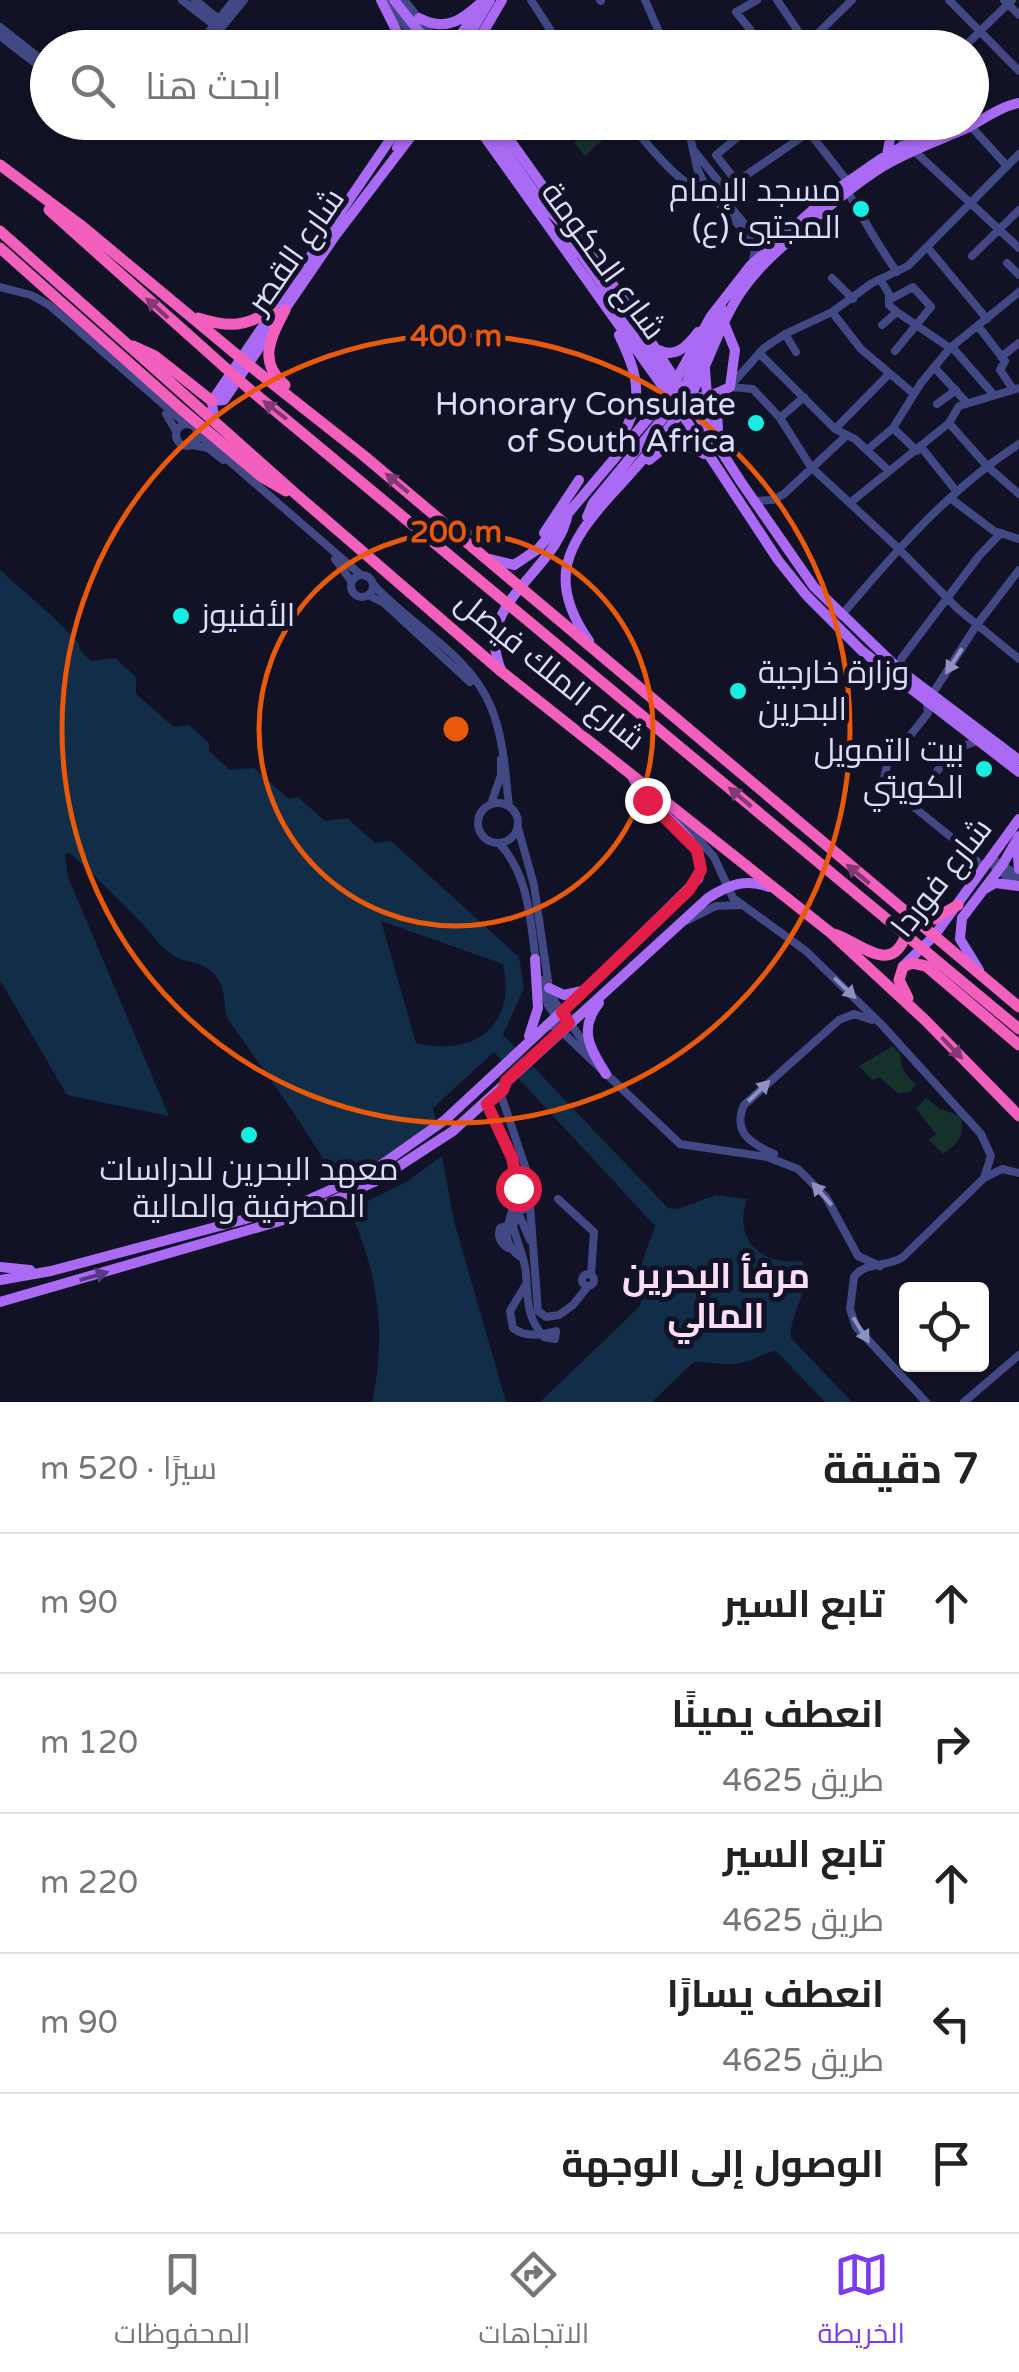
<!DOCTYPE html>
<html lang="ar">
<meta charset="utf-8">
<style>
:root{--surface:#fff;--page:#f2f2f2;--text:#222;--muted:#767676;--line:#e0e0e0;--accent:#7c3aed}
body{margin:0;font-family:"Varela Round",Cairo,sans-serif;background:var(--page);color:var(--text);direction:rtl}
.controls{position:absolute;right:30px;bottom:30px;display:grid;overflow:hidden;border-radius:10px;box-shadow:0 2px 8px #0004}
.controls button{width:90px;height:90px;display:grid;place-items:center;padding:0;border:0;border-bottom:2px solid var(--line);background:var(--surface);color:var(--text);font:50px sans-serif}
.stop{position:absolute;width:30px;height:30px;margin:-22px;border:8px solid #e11d48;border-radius:50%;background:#fff}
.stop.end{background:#e11d48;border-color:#fff;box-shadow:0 2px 10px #0008}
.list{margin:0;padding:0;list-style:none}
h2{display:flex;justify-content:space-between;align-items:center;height:130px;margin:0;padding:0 40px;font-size:42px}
h2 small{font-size:32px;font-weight:400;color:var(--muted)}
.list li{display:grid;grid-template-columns:65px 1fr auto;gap:30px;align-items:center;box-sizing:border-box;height:140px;padding:0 40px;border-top:2px solid var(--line)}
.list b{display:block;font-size:38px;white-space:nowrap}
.list p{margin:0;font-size:32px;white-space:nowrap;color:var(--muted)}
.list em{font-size:32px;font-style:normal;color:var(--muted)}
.icon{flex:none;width:55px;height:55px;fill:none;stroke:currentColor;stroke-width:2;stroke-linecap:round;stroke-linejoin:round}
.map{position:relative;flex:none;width:1019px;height:1402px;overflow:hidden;direction:ltr}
.search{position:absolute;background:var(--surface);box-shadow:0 2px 8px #0004;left:30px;right:30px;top:30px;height:110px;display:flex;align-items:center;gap:25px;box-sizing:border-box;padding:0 35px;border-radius:55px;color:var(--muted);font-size:38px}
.sheet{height:830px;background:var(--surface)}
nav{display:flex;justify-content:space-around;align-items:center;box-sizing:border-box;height:140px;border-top:2px solid var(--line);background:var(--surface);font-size:28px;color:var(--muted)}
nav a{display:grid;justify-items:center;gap:5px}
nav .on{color:var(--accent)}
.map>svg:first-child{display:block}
.green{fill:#15312c}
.water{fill:#112d47;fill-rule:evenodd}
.pier{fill:#121227}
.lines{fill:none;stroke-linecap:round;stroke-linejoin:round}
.minor{stroke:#414883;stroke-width:8}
.major{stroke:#ab6af4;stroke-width:10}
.highway{stroke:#f35fbd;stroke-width:11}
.oneway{fill:#823872}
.oneway2{fill:#8e92c0}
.oneway3{fill:#573a83}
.route{stroke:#e11d48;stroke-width:12}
.ring{fill:none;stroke:#e8590c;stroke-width:5}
.poi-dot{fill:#15eee1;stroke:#121227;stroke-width:4}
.labels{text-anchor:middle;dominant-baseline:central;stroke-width:10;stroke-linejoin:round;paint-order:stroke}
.poi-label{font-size:32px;fill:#dbdcfc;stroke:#121227;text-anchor:end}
.street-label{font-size:32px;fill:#dbdcfc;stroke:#121227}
.neighbourhood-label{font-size:35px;font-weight:bold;fill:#fcddf6;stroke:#121227}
.centre{fill:#e8590c;stroke:#121227;stroke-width:5}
.ring-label{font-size:30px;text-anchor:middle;font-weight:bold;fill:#e8590c;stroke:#121227;stroke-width:10;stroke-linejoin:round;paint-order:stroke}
</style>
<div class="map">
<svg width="1019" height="1402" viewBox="0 0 1019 1402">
<rect width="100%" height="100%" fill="#121227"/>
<path class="green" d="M596 122 604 123 612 131 585 156 574 143Z
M893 1046 900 1054C901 1069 905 1075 916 1084L910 1092 898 1093 879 1077 872 1080 859 1066Z
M926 1098 940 1109 961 1116C964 1137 960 1142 943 1154L929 1140 936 1134 916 1109Z"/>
<path class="water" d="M0 570 53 617 79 643 80 650 91 661 115 658 136 677V694L174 727 189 725 209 743V751L230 770 254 768 289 799 298 797 325 821 347 818 375 843 391 841 519 957 524 988 503 1035 668 1208 677 1209 716 1195 747 1199C732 1241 763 1266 803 1261 810 1298 789 1312 791 1338L852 1402H825L776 1351C765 1352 756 1359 745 1362 727 1367 711 1362 694 1362L652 1402H540L638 1308 641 1303 640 1268 655 1226 494 1052 433 1108 454 1221 506 1402H372C406 1247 312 1141 230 1022 221 1009 229 990 214 974 202 960 186 964 173 955 159 947 148 928 136 917 115 895 92 874 70 853L65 854 68 877 169 1116 67 1095 0 980ZM381 921 503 964C517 1026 474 1057 416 1043Z"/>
<path class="pier" d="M440 1119 446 1153 406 1182 347 1211 334 1185 366 1169Z"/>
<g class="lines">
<path class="minor" d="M182 0 214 25
M195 0 220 20
M386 0 421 48
M404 0 443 48
M531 0 562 48
M600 0 601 1
M645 0 666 48
M757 0 736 12 765 48
M777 0 807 44
M949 0 1019 71
M1004 0 1019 15
M0 27 48 65
M0 36 48 73
M196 48 234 0
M205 48 244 0
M803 48 852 0
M963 48 1012 0
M114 122 131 129 146 122
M628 122C652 147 687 203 727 191
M687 122 697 168 707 190 753 241 755 248 753 260
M801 122 848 182
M883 122 1019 248
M967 122 1007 166
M695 152 720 183 729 187
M736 181 716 155 756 122
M729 187 809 132
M729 187 727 203 768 252
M847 191C864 219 878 246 897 272
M928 248 987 319
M972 256 1019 210
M1007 263 1019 275
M832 278 853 299
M880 279 889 294V305L897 312 950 348
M0 287 31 295 49 305 186 424
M889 300 913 287 931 307 895 351
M832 312 861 349 914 394
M882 325 897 312
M978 326 1005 361 1000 370 1013 389
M785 334 796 352
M952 347 993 394
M759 353 835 429 855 439 889 471
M1001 357 1019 343
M934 367 966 402
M733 383 764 348 785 334 832 312 872 283 908 266 1019 154
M730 387 753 389 780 418 811 467 898 548 958 609 1019 659
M937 404 956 390
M166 414 176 431
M780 418 804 397
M949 423 987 466 1019 494
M176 435a11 11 0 1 1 22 0a11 11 0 1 1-22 0Z
M893 428 917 451
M835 429 888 375
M197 433 361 575
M192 445 208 448 223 460
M921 447 957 492
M867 450 893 428 921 383 950 348 1019 292
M950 498 994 531 1019 539
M753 501 773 500 784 494 846 436
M851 502 949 423 959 406 1019 388
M335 559 352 582
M351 586a11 11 0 1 1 22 0a11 11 0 1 1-22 0Z
M373 584C410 626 469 653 491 707 504 739 505 772 509 806
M368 595 384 603 470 682
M841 616C894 553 949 489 1019 444
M901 671V659L979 556 1001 533
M931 696 976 626 1019 570
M927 704 928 713 887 765 884 779 889 787 972 854 982 869
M478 823a20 20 0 1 1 40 0a20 20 0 1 1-40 0Z
M491 804 501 775V759
M910 804 955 749 977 741
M679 817 714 857 733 898 806 951 882 1025 981 1134 991 1156 984 1178
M518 828 534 885 549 988 555 1002 592 1054
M499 843C529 875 530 920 536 961
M990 857 1019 876
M995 867 1019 886
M686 921 716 906 743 905
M540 979 548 1005 564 1027
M546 1025 557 1027 680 1144 767 1157 798 1169 826 1197 858 1256 880 1266
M500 1092 534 1193 530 1206 519 1212 513 1225C516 1241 525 1257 526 1274 528 1299 526 1317 544 1337L555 1339 556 1331C542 1335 526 1338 513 1328L510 1311 525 1286
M487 1104C498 1129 518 1156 518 1185 518 1211 491 1238 521 1257
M774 1154C752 1144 732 1133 744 1105L839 1020 854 1014 872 1020
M558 1199 594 1232 591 1275
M530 1206 538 1311 546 1317 559 1315 573 1305 588 1286
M518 1212 530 1240
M506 1226 500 1228C497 1237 501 1244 508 1248
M582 1280a6 6 0 1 1 12 0a6 6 0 1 1-12 0Z
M926 1402 856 1327 850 1309 854 1277C865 1261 887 1268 903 1257L984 1178 1002 1169 1019 1173
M964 1402 1019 1355"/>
<path class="major" d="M381 0 405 48
M394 0 432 48
M419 18C447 33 463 19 484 0
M452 48 475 13
M462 48 490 0
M474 48 502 0
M474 122 676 405 778 560 806 595 862 651 1019 772
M485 122 544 206 562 223
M497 122 630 309 741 482 814 587 901 671 1019 760
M397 148 412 122
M887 155 891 134
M562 242 581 254 679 393C696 403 714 395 730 387
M281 315 335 236 422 122
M724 323 735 350 730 387
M659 350C676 359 688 345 698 332
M705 369 708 409 719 436
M683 391 721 307
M212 401 224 400 272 329
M214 421 212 401 402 122
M718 429 717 412 723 390
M615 449C642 402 643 385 619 335
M649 460 664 448 681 443 704 454
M587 517 593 503 677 401
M544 533 579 480
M490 559 514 565 538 549 668 395 711 316 750 266 833 192 879 160 901 147 952 127
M589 641C546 580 567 544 611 495 635 469 659 442 680 413 706 376 716 329 741 292 757 268 777 251 799 232 826 209 852 186 882 167 908 151 937 141 965 129 983 120 999 107 1019 103
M502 672C470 603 558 572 568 513
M1017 845 1019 869
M985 889 995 883 1019 886
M903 966 934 936 1019 819
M979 970 960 939 962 918 1003 864 1019 836
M549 988 564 995 582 991
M599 1003C578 1029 590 1049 606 1074
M529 1036 538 1008 535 959
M0 1267 30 1270
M0 1280 51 1271 242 1220 301 1203 371 1172 445 1120 587 988 698 879C714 840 647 810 632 776
M0 1302 304 1214 376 1181 453 1131 708 898C728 885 746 878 769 887"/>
<path class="highway" d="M0 165 83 227 249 365 363 455 1019 1007
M49 210 248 388 1019 1029
M0 231 297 495 502 672 831 933 925 1020 1019 1116
M0 248 181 409 262 477 286 491
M285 310C271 337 257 362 285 385
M198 318C229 328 246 327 273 309
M133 346 155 356 212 401
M912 916 934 919 958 905
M834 934C862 943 892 978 907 932
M908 998 899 980 903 967 912 963 926 966 1019 1045"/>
</g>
<defs><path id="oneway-solid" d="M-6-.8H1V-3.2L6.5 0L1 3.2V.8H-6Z" transform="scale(2.5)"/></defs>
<g class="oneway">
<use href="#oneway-solid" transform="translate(157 308) rotate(-138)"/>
<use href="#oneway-solid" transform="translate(275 410) rotate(-142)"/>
<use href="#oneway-solid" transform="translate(397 483) rotate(-140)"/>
<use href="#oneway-solid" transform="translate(740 797) rotate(-140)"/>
<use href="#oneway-solid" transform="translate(858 874) rotate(-140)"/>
<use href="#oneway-solid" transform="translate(952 1048) rotate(46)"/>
</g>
<g class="oneway2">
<use href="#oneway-solid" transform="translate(954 661) rotate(123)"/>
<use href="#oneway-solid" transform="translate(845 988) rotate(44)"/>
<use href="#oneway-solid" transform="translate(759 1091) rotate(-44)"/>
<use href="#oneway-solid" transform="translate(822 1194) rotate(-131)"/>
<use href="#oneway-solid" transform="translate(861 1330) rotate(58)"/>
</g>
<use class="oneway3" href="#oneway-solid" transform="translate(94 1276) rotate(-16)"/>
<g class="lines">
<path class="route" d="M518 1188 512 1158 487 1104 503 1090 506 1081 569 1023 562 1012 689 890 701 870 697 850 647 800"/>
</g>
<g class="ring">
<circle cx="456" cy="729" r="197"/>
<circle cx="456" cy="729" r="394"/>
</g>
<g class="poi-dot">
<circle cx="861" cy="209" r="10"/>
<circle cx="756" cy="423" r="10"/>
<circle cx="181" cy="616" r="10"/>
<circle cx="738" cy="691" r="10"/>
<circle cx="984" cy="769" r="10"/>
<circle cx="249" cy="1135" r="10"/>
</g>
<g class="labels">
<g class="poi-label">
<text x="841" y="191">مسجد الإمام<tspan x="841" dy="37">المجتبى (ع)</tspan></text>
<text x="736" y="405">Honorary Consulate<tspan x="736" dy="37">of South Africa</tspan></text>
<text x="201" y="616" text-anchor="start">الأفنيوز</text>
<text x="758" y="673" text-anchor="start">وزارة خارجية<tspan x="758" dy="37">البحرين</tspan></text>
<text x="964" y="751">بيت التمويل<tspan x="964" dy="37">الكويتي</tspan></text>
<text x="249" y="1170" text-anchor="middle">معهد البحرين للدراسات<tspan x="249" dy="37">المصرفية والمالية</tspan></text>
</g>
<g class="street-label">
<text transform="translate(296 251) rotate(-55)">شارع القصر</text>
<text transform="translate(603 261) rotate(54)">شارع الحكومة</text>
<text transform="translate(550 671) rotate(39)">شارع الملك فيصل</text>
<text transform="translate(942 878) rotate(-52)">شارع فوردا</text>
</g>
<g class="neighbourhood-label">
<text x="716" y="1277">مرفأ البحرين<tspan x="716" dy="40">المالي</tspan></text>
</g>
</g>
<circle cx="456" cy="729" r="15" class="centre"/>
<g class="ring-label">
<text x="456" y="346">400 m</text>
<text x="456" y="542">200 m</text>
</g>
</svg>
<div class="controls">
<button><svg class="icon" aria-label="locate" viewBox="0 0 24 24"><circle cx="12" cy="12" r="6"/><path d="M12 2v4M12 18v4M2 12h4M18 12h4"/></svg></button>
</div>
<div class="stop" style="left:518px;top:1188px"></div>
<div class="stop end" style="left:647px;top:800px"></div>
<div class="search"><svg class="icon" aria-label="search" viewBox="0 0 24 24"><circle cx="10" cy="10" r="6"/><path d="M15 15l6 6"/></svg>ابحث هنا</div>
</div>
<section class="sheet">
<h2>7 دقيقة<small>سيرًا · 520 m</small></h2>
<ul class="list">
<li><svg class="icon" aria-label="ahead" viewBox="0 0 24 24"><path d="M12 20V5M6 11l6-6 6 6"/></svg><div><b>تابع السير</b></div><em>90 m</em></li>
<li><svg class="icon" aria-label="right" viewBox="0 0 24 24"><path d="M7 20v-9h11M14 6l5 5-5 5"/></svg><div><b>انعطف يمينًا</b><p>طريق 4625</p></div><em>120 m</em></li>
<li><svg class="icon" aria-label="ahead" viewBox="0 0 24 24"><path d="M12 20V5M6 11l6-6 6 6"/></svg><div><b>تابع السير</b><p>طريق 4625</p></div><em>220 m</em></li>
<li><svg class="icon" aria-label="left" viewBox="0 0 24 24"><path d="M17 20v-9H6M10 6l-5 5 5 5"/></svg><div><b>انعطف يسارًا</b><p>طريق 4625</p></div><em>90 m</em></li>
<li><svg class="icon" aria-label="arrive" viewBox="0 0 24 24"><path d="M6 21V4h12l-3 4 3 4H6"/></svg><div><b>الوصول إلى الوجهة</b></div></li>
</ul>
</section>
<nav>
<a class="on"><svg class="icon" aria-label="map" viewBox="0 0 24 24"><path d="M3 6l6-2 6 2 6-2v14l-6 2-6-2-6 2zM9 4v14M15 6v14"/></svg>الخريطة</a>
<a><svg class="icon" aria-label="directions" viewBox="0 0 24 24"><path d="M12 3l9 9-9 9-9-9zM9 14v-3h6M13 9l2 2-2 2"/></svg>الاتجاهات</a>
<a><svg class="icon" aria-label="saved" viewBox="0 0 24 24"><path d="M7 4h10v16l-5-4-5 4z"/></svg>المحفوظات</a>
</nav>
